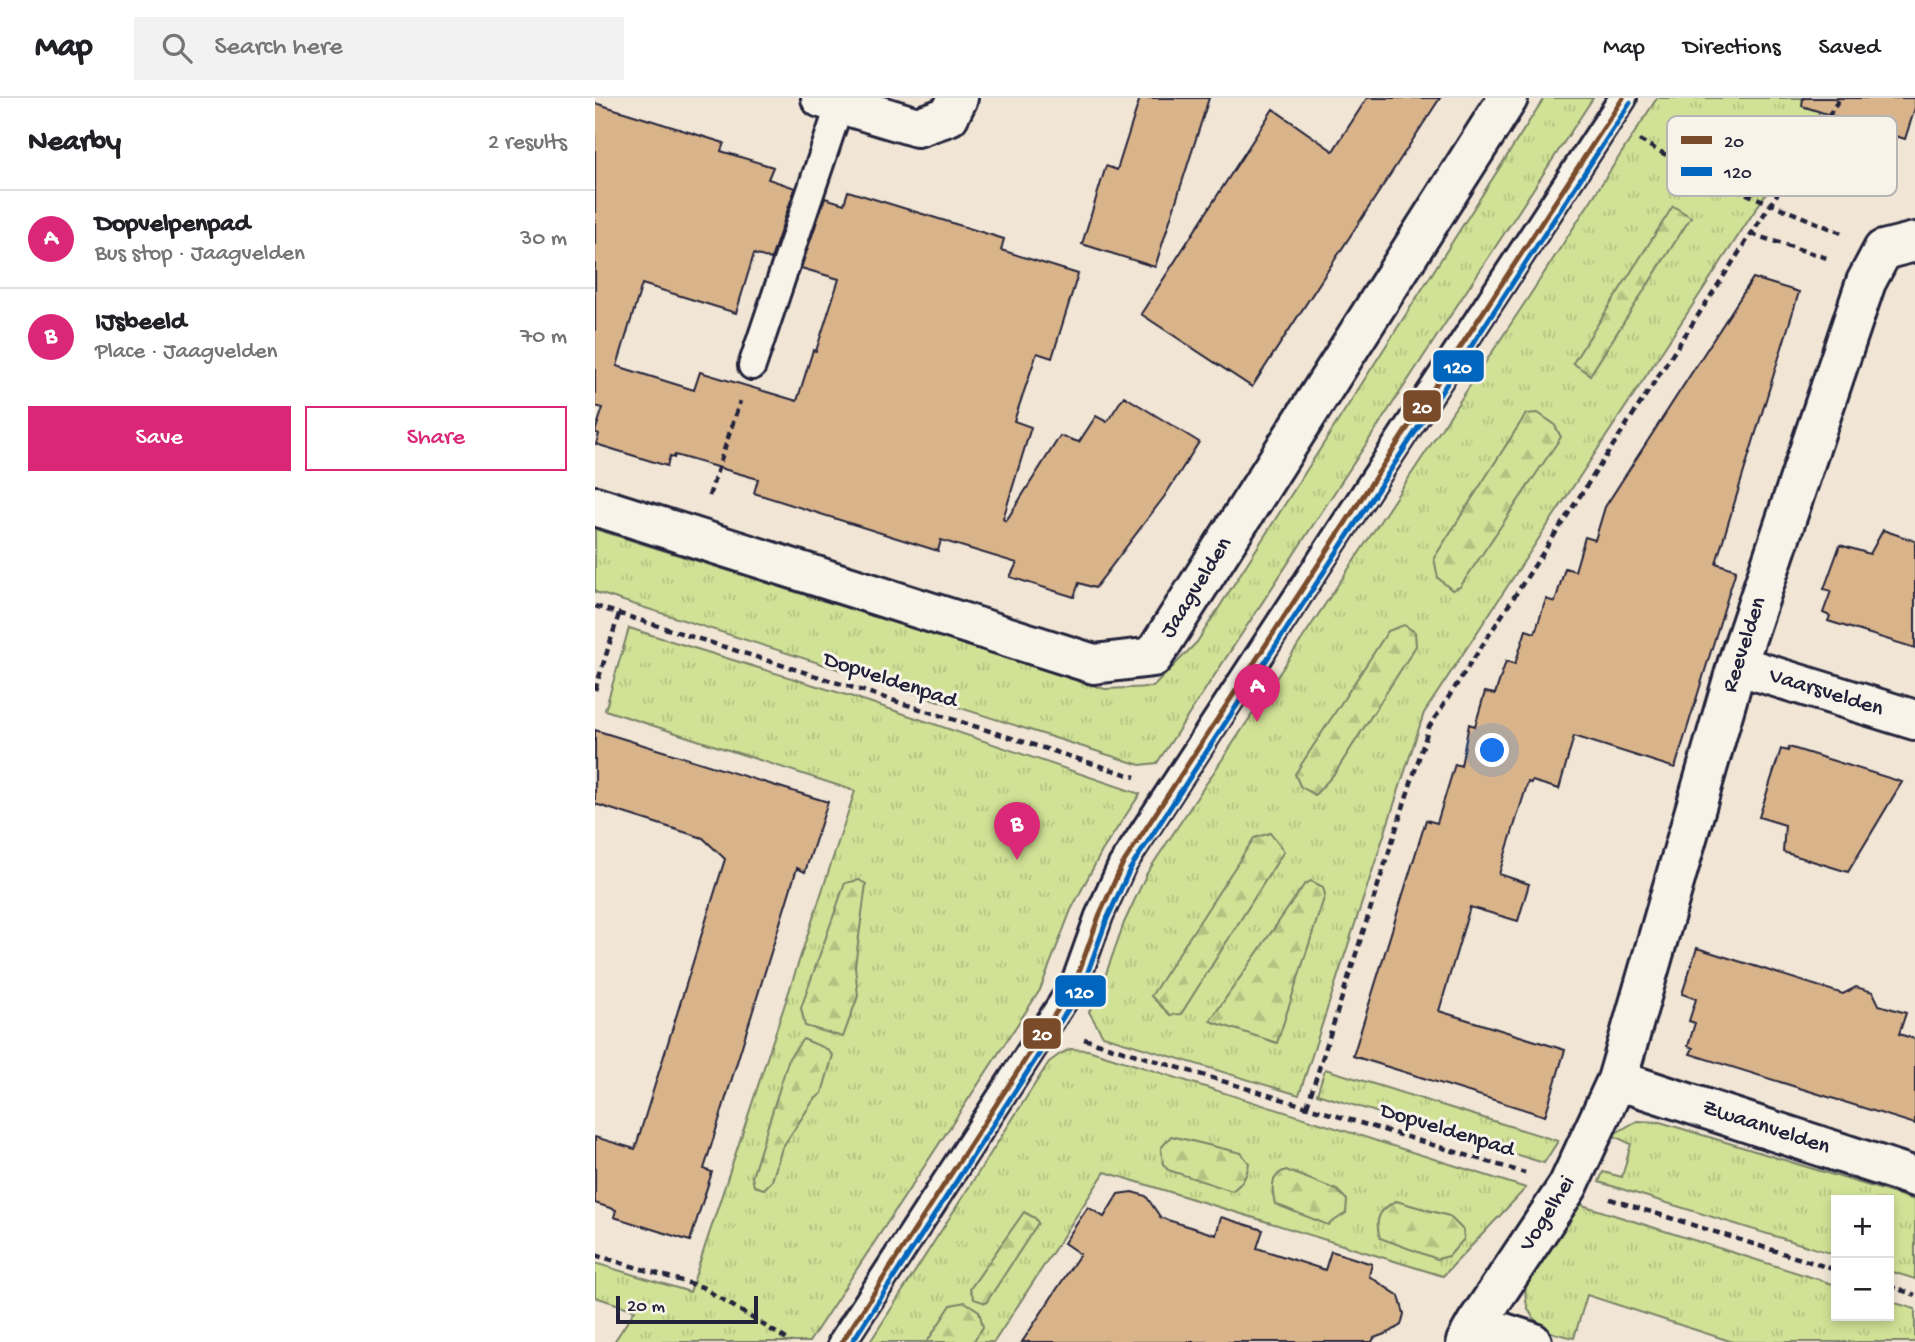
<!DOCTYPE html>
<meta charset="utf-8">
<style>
:root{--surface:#fff;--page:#f2f2f2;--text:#202124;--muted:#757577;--line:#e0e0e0;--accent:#db2777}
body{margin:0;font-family:"Gochi Hand",sans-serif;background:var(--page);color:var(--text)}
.controls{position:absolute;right:21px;bottom:21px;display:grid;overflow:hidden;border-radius:0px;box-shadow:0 4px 10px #0003}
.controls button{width:63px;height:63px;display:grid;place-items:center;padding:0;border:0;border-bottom:2px solid var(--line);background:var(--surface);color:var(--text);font:35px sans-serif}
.scale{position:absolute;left:21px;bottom:18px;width:142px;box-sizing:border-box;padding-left:7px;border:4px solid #22223b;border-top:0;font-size:19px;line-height:24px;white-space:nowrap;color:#22223b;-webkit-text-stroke:5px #f7f3e8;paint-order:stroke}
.you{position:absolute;left:898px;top:653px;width:24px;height:24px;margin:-18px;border:5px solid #fff;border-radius:50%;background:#1a73e8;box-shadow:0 0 0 10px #1a73e833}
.badge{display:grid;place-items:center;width:46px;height:46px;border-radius:50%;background:var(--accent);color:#fff;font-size:23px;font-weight:700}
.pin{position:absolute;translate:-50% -58px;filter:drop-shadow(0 2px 4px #0008)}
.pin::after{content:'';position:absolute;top:37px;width:24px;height:21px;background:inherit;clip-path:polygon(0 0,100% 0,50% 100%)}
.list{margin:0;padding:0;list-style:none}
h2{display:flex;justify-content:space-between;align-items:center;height:91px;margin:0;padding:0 28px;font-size:30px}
h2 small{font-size:23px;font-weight:400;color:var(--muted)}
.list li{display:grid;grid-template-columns:46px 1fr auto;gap:21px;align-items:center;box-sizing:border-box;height:98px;padding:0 28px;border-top:2px solid var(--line)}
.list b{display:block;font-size:26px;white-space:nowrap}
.list p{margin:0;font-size:23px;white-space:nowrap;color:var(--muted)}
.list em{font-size:23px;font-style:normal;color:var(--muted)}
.actions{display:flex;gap:14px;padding:21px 28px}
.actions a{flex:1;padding:16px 0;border:2px solid var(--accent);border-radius:0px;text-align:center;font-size:24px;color:var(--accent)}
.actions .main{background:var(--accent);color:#fff}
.icon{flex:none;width:38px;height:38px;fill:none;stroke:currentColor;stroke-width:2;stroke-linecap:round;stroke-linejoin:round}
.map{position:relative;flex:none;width:1320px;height:1244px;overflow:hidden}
header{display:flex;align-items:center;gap:42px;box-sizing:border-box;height:98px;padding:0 35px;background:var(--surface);border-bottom:2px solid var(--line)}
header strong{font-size:33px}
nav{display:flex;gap:38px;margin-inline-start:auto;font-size:24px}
.search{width:490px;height:63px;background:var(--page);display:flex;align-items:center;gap:18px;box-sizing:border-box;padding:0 24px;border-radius:0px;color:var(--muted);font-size:26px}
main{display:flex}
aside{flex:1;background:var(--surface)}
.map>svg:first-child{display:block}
.grass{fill:url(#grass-tufts);stroke:#7a8268;stroke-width:2}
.forest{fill:url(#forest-firs);stroke:#7a8268;stroke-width:2}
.building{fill:#d9b48b;stroke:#22223b;stroke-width:2}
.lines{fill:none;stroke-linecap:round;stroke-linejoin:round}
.lane-casing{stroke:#22223b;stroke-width:32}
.street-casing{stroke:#22223b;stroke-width:44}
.path{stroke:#22223b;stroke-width:4.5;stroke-dasharray:7 5;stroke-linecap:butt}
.lane{stroke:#f7f3e8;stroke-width:26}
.street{stroke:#f7f3e8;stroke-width:38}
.bus-1-casing{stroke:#f7f3e8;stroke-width:10}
.bus-2-casing{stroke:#f7f3e8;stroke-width:10}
.bus-1{stroke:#7a4b2a;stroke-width:5}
.bus-2{stroke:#0065bd;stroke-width:5}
.labels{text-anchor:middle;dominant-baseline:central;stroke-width:6;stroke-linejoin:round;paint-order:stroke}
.street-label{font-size:23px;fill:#22223b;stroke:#f7f3e8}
.key{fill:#f7f3e8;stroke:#b7b4b4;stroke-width:2}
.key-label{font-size:19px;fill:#22223b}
.line-badge{stroke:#f7f3e8;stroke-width:2.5}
.badge-label{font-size:19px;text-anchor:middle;font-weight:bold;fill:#fff}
</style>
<header>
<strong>Map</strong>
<div class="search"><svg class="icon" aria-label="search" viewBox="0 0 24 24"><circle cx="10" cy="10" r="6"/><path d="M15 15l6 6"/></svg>Search here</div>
<nav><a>Map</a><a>Directions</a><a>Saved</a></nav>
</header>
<main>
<aside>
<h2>Nearby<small>2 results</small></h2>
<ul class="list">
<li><span class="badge">A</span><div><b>Dopvelpenpad</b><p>Bus stop · Jaagvelden</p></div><em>30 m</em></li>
<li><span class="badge">B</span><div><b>IJsbeeld</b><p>Place · Jaagvelden</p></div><em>70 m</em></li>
</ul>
<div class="actions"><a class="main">Save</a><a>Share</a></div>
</aside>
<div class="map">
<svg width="1320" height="1244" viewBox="0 0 1320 1244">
<defs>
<pattern id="grass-tufts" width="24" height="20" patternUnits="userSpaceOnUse" patternTransform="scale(1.75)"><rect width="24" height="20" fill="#d1e296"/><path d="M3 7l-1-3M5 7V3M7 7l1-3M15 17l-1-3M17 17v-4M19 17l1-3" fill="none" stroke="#b3c282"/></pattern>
<pattern id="forest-firs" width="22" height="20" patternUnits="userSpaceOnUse" patternTransform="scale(1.75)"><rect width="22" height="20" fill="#d1e296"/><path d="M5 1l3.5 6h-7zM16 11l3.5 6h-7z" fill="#b3c282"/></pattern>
</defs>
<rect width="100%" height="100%" fill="#f1e6d5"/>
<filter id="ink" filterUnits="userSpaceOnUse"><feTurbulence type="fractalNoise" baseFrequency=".0143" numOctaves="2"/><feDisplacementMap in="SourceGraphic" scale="14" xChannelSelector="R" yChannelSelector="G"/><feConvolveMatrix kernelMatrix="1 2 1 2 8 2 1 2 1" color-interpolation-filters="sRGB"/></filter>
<g filter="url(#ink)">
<path class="grass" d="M949 0H998L562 665 545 667 0 494V431L510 591 558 589 602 544Z
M1062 0H1234L829 615 704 997 508 938 494 914 508 884 529 825 552 775 933 200Z
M34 530 274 604 545 696 507 753 476 812 445 892 214 1244H19L40 1212 0 1199V1165L95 1194 260 693 10 612Z
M475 951 493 952 931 1090 848 1178 510 1074 399 1244H275L454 964 465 956Z
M730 971 963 1043 949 1065 722 996Z
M1042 1023 1065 1024 1320 1102V1181L1294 1173V1102H1241V1157L1004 1084 1008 1074 1027 1079 1036 1046 1017 1037Z
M984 1106 1241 1187V1218H1294V1203L1320 1211V1244H1138L992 1197 979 1240C971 1238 959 1236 952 1232 898 1196 959 1139 984 1106Z"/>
<path class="forest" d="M1078 108 1096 119 995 277 978 265Z
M943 315 959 326 966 339 865 489 857 492 843 480 839 460 931 316Z
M809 527 820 534 821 548 740 675 720 697 705 688 700 676 793 533Z
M675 735 689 753 586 916 575 917 556 898 659 740Z
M264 782 271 786 260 868 263 898 248 939 210 928 206 910 250 785Z
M716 783 728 789 730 797 682 945 615 923 709 787Z
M208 941 230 950 238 957 227 995 218 1003 187 1050 177 1083 169 1091 159 1088 157 1079 194 960Z
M576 1038 646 1055 654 1065C652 1078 648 1085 637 1093L573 1072 568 1066 566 1050Z
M691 1072 742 1092 752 1102 751 1115 733 1127 680 1106C677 1093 674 1077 691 1072Z
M801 1103 854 1118 868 1132 869 1141 854 1158 842 1161 785 1140C779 1121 784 1112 801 1103Z
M429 1114 440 1120 443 1125 391 1205 379 1201 375 1191Z
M370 1204 384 1213 388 1229 378 1244H332L356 1207Z"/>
<path class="building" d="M545 0H614L560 169 487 146 511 68 522 72Z
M772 0H845L657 289 546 216 678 11 738 53Z
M1208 0H1320V10L1310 41 1207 8Z
M0 5 129 45 126 53 178 69 173 81 200 90 176 161 159 156 141 215 47 186 22 268 99 292 105 274 202 303 218 252 221 253 244 181 206 170 230 100 249 106 253 93 409 141 406 152 483 176 457 260 442 255 419 323 436 329 408 421 411 423 465 338 484 344 501 318 512 324 529 298 604 344 569 399 500 490 484 485 479 499 415 479 422 465 346 442 343 453 159 395 163 381 80 357 79 360 75 358 72 368 1 346 4 336 0 334 8 310 0 308Z
M1158 180 1204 194 1121 465 1141 472 1080 670 979 638 964 691 937 683 936 685 933 684 904 776 934 786 923 823 875 809 844 913 970 952 950 1018 758 958 831 722 842 725 860 666 866 668 874 626 880 628 890 594 900 596 911 563 920 566 931 532 940 535 951 501 960 504 970 470 980 473 990 439 1000 442 1010 409Z
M1288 432 1320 443V550L1233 523 1235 518 1228 515 1236 493 1229 491 1245 447 1275 456Z
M0 632 233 704 210 774 202 770 109 1071 117 1074 95 1143 19 1119 21 1112 0 1105V1039L40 1051 130 761 108 740 0 706Z
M1194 649 1307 684 1253 774 1188 754 1190 727 1164 719 1186 651 1193 653Z
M1102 850 1248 896 1261 889 1278 894 1284 907 1311 915 1304 936 1320 941V1026L1095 956 1098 950 1093 948 1100 925 1094 923 1101 901 1087 896Z
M537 1094 551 1098 566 1120 621 1137 626 1119 668 1132 662 1150 730 1172 736 1153 777 1166 774 1178 804 1198 809 1216 806 1227 795 1234 779 1240 777 1244H427L485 1156 469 1145 493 1109 509 1119 523 1096Z"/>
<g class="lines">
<g class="lane-casing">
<path id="lane" d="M157 268 245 6
M247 1244 480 885 504 818 527 767 1028 0"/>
</g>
<g class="street-casing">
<path id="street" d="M226 0 322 29 354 18 363 0
M0 408 499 566 558 559 913 0
M1142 567 1320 622
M1022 982 1320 1079
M881 1226 937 1244
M871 1244 881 1226 973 1088 1022 982 1142 567 1271 184 1288 152 1320 144"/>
</g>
<path class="path" d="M1044 42 1113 80 1249 136
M1156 136 1235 161
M114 398 145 303
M0 508 540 679
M0 592 24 516
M489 941 930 1075
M712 1008 834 629 1245 0
M1015 1101 1241 1172
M0 1157 107 1189 196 1244
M1294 1188 1320 1197"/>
<use href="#lane" class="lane"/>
<use href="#street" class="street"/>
<g class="bus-1-casing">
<path id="bus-1" d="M247 1244 480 885 504 818 527 767 1028 0"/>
</g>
<g class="bus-2-casing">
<path id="bus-2" d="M257 1244 487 890 512 821 535 771 1035 5"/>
</g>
<use href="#bus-1" class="bus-1"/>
<use href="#bus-2" class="bus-2"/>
</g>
</g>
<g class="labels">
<g class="street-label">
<text transform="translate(602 490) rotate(-58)">Jaagvelden</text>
<text transform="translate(1150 547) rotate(-72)">Reevelden</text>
<text transform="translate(295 583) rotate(18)">Dopveldenpad</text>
<text transform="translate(1231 595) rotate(17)">Vaarsvelden</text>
<text transform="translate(1171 1030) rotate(18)">Zwaanvelden</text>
<text transform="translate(852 1033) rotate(17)">Dopveldenpad</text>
<text transform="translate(953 1116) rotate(-58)">Vogelhei</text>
</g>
</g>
<rect x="1072" y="18" width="230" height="80" rx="10" class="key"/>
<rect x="1086" y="38" width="31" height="8" fill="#7a4b2a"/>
<rect x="1086" y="69" width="31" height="9" fill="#0065bd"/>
<g class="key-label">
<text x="1129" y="49">20</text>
<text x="1129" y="80">120</text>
</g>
<g class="line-badge">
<rect x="837" y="251" width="53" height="34" rx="7" fill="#0065bd"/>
<rect x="807" y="291" width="40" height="34" rx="7" fill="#7a4b2a"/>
<rect x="459" y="876" width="53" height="34" rx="7" fill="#0065bd"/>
<rect x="427" y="919" width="40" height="33" rx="7" fill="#7a4b2a"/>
</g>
<g class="badge-label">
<text x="863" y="275">120</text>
<text x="827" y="315">20</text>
<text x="485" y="900">120</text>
<text x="447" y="942">20</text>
</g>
</svg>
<div class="controls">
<button>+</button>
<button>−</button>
</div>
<div class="scale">20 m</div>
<div class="you"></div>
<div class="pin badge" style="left:662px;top:624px">A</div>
<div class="pin badge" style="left:422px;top:762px">B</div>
</div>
</main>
